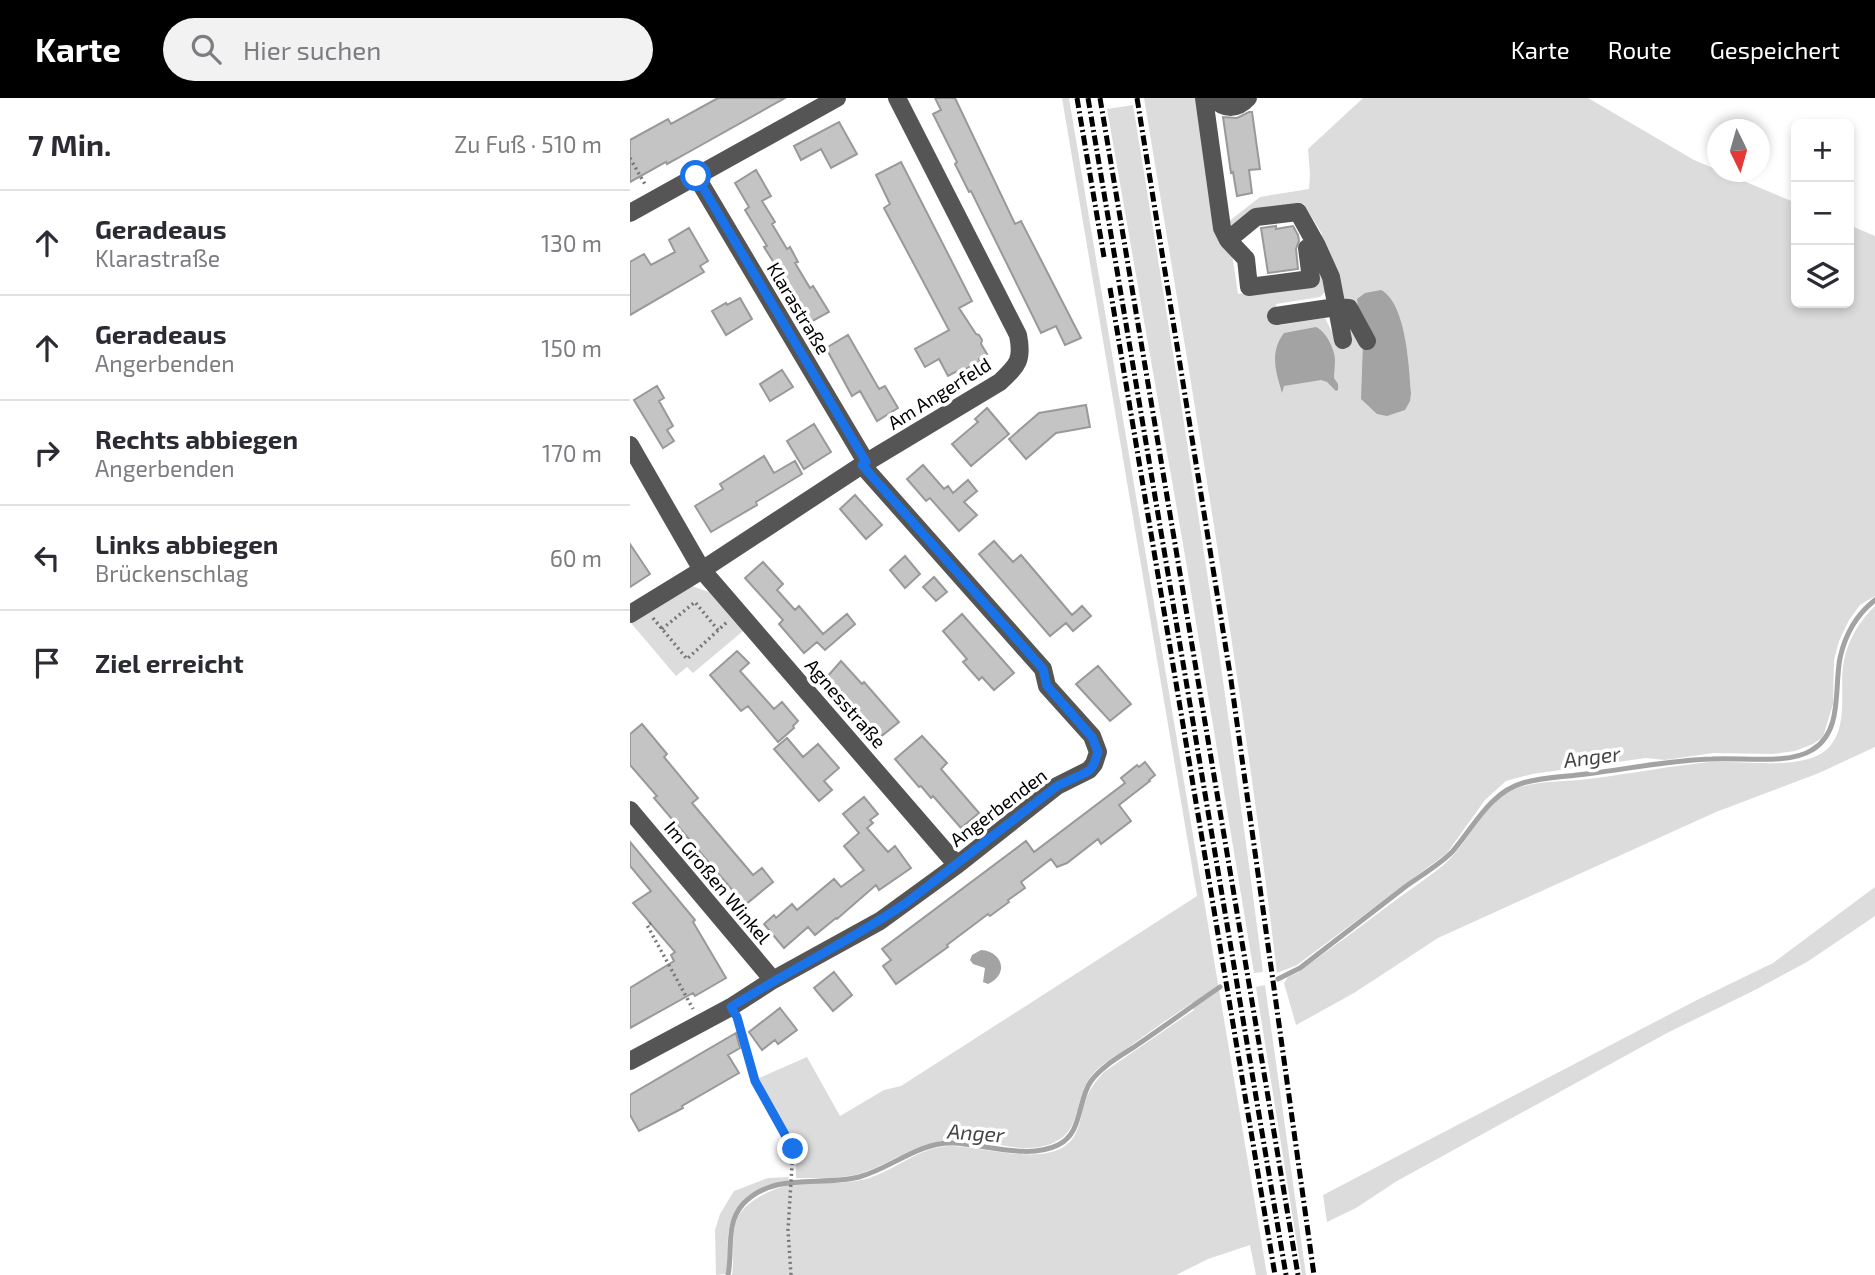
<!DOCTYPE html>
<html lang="de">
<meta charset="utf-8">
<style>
:root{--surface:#fff;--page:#f2f2f3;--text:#2b2b33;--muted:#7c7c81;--line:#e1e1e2;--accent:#000}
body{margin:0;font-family:"Exo 2",sans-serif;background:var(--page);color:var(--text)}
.controls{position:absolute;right:21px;top:21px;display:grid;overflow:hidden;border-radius:10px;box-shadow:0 4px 10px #0003}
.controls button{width:63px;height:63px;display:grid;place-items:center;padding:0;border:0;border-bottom:2px solid var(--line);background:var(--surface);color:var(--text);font:35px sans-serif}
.compass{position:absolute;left:1077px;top:21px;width:63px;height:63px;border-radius:50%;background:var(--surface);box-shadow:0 4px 10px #0003;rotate:175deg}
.stop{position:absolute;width:21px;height:21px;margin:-16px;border:5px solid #1a73e8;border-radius:50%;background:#fff}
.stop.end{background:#1a73e8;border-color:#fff;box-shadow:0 2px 7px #0008}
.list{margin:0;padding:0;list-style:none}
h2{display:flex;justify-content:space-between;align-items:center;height:91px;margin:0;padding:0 28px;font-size:30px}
h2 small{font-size:23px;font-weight:400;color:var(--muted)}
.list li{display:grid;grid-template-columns:46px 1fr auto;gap:21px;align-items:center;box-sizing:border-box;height:105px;padding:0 28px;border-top:2px solid var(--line)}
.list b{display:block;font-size:26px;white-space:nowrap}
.list p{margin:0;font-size:23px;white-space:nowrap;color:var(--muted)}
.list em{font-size:23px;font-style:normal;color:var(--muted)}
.icon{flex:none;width:38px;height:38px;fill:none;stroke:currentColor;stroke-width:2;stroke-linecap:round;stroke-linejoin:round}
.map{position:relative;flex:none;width:1245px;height:1177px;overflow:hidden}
header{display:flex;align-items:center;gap:42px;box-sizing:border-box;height:98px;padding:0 35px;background:var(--accent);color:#fff}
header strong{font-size:33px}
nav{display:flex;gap:38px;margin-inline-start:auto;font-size:24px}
.search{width:490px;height:63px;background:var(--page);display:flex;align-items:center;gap:18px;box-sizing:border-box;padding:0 24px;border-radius:38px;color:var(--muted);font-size:26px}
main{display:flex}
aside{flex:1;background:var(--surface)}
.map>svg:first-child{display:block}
.green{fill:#dcdcdc}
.water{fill:#a3a3a3}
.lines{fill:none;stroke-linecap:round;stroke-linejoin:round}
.stream{stroke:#a3a3a3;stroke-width:5}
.building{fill:#c4c4c4;stroke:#999;stroke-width:2}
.path{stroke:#777;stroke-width:3.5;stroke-dasharray:2 3.5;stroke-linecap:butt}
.minor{stroke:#555;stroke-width:18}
.rail{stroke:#000;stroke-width:5;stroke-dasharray:10 3.5 2 3.5;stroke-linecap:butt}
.route{stroke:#1a73e8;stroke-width:9}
.labels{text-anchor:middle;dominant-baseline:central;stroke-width:7;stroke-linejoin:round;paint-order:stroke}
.street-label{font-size:19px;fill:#000;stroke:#fff}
.water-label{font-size:21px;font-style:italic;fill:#444;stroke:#fff}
</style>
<header>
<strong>Karte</strong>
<div class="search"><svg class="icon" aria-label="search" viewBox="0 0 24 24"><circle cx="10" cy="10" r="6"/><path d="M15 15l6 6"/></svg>Hier suchen</div>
<nav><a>Karte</a><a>Route</a><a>Gespeichert</a></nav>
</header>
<main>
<aside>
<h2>7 Min.<small>Zu Fuß · 510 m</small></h2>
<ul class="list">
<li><svg class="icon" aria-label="ahead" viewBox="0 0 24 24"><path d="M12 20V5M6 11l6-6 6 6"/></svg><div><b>Geradeaus</b><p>Klarastraße</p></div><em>130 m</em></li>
<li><svg class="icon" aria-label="ahead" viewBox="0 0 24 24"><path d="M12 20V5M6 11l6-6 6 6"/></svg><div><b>Geradeaus</b><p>Angerbenden</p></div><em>150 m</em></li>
<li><svg class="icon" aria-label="right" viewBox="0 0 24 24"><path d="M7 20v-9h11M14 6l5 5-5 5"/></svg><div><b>Rechts abbiegen</b><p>Angerbenden</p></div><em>170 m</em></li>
<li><svg class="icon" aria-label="left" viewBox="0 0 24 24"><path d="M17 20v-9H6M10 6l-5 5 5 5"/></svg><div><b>Links abbiegen</b><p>Brückenschlag</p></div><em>60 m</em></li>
<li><svg class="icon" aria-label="arrive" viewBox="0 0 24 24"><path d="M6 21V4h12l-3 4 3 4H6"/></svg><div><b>Ziel erreicht</b></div></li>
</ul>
</aside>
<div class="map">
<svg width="1245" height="1177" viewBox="0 0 1245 1177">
<rect width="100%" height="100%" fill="#fff"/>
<path class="green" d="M432 0H439L637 1177H626L620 1147 578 1161 546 1177H102C105 1159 100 1136 108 1119 117 1102 148 1087 167 1086 190 1084 213 1087 236 1081 265 1073 288 1049 319 1048 350 1048 408 1067 435 1048 451 1037 450 1017 456 1001 460 990 467 982 474 974L564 912 562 905C539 920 518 935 496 951 484 959 471 966 462 977 447 994 450 1026 433 1039 400 1064 356 1038 319 1042 288 1045 263 1064 235 1074 213 1082 188 1080 166 1080V1057L162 1042 127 981 177 959 210 1018 254 992 271 988 567 798Z
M514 0H571L602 156 608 196 684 184 685 154 697 192 690 199 646 206 650 227 695 220 708 246 689 141 692 136 674 106 627 114 598 130V124L630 99 679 91 680 76 678 51 733 0H958L1064 62 1166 105V205H1219V127L1245 138V498L1230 507 1219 522 1209 543 1204 562 1203 606 1193 639 1183 646 1165 653 1143 656 1083 655 1035 662 1016 660 902 676 876 683 855 702 817 755 667 867 647 875C612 582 562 291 514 0Z
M503 7C550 295 596 584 633 874L624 875 553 446 477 11Z
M62 488 79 494 113 533 63 575 57 569 46 578 1 525 56 490Z
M1245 508V649L1189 675 1086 714 808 840 724 895 666 927 654 885 658 879 667 875C700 851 733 827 766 802 782 790 801 778 817 764 839 743 855 703 885 691 908 682 935 684 959 681 999 676 1039 668 1080 664 1111 662 1169 673 1195 653 1221 631 1208 591 1214 562 1219 540 1229 524 1245 508Z
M1245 789V818L1177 864 1125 892 1037 935 767 1083 726 1110 697 1124 693 1097 1067 902 1143 865Z
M635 887 676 1177H672L626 889Z
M159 1079 158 1083C127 1092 102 1100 98 1138 97 1151 99 1163 96 1176L86 1177 85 1132 90 1116 104 1093 138 1080Z"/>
<path class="water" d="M751 192C776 205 779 268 781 295L780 303 775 312 757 318 747 316 731 301 733 245 727 201 735 195Z
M686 229C696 233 705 252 705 262 705 268 704 274 704 280L708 286V292L706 293 697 284 691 282 654 288 652 295C646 274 639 255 654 235Z
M351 852C372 853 380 876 358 886L353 884 355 870 343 866 340 862 342 857Z"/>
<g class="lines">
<path class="stream" d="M648 881 670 870C705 843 740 816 775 789 790 778 809 767 822 754 843 730 860 694 893 685 913 679 935 679 956 676 998 671 1040 662 1082 661 1110 659 1159 667 1182 652 1213 634 1204 590 1210 560 1215 537 1226 517 1245 502
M98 1177C103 1153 95 1126 113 1106 144 1073 191 1089 229 1079 262 1070 288 1044 323 1045 355 1046 398 1062 428 1047 453 1035 447 1003 461 983 473 967 491 958 507 947 535 928 562 908 590 889"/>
</g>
<path class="building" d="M88 0H155L57 55 37 66 36 64 0 84V42L38 21 41 26Z
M305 0H325L385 126 391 123 451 240 435 247 426 228 411 235 341 93 339 94 325 66 327 64 303 16 311 12Z
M619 14H622L630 71 619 72 622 95 607 98 603 74 601 75 593 19 607 20Z
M209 24 227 56 201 70 191 51 171 62 164 48Z
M271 64 342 203 329 210 346 236 349 237 352 242 351 246 357 256 349 261 350 263 332 273 331 271 318 278 309 261 295 269 285 251 319 232 254 110 260 106 246 77Z
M126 72 141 98 132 103 145 124 142 126 157 151 160 149 168 164 165 165 180 190 183 188 199 214 179 225 164 199 165 198 134 149 137 148 115 112 119 109 105 85Z
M646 128V131L663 128 668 137 669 143 666 151 668 171 638 175 631 130Z
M59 130 78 163 70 168 74 174 0 217V164L14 156 21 167 45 154 39 142Z
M110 200 122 221 96 237 82 213 96 205 97 207Z
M218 237 249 291 255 288 268 310 247 323 230 293 222 298 196 250Z
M152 272 163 289 140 303 130 286Z
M27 288 34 300 29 303 43 328 37 332 44 343 33 350 4 302Z
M456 307 460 329 426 335 396 361 379 341 409 315Z
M357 310 379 336 341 368 322 346 348 324 345 321Z
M184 326 201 354 174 371 157 343Z
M134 358 144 375 165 363 172 376 126 404 127 407 81 434 65 408 93 391 90 386Z
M293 367 314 391 318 388 323 395 338 382 347 393 334 404 347 417 329 433 300 400 296 403 277 381Z
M225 397 252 427 236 441 210 411Z
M364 443 383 464 391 457 442 517 452 508 461 518 443 533 436 525 420 538 349 456Z
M0 446 20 476 0 489Z
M275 458 290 476 275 490 260 472Z
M133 464 153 486 147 492 165 512 169 508 193 536 217 516 225 526 195 552 187 544 174 555 149 526 153 522 115 480Z
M304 479 317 494 306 503 293 489Z
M332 516 384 575 364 592 352 579 349 582 333 564 337 561 313 533Z
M107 553 119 565 110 573 144 611 152 604 168 623 163 628 164 630 148 644 118 608 111 613 80 577Z
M211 563 232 586 234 584 269 624 249 640 196 580Z
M468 568 501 606 480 623 446 586Z
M12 626 37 656 34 659 68 700 62 705 123 777 132 770 143 784 115 807 24 700 27 698 0 667V636Z
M292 638 317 665 311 671 349 715 331 730 303 698 301 700 291 688 289 689 265 661Z
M157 640 173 659 188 646 209 670 194 683 202 692 189 703 144 651Z
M515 664 525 677 519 682 520 683 489 707 501 723 471 746 468 741 437 765 427 769 421 761 391 784 395 790 378 802 379 804 360 818 358 816 317 847 318 849 266 886 253 868 261 862 252 851 396 743 404 754 495 685 491 680 507 667 509 669Z
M234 699 248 716 240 722 243 725 237 730 258 754 265 748 281 770 249 792 246 787 207 821 206 820 185 837 178 829 154 850 134 826 144 817 146 820 162 806 167 812 204 781 211 789 234 772 214 748 229 735 213 716Z
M0 744 65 822 63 824 96 880 65 898 63 895 0 930V890L44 863 41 857 45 854 3 805 21 793 0 768Z
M204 874 222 897 203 913 184 890Z
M150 910 167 932 148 946 145 942 132 952 119 934Z
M106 935 110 950 98 957 109 975 52 1008 53 1010 9 1033 0 1017V997Z"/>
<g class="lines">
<path class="path" d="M0 60 16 88
M23 520 57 561 97 524
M32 531 65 504 88 532
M21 825 17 827 63 911
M109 923 125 983 163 1051 158 1132 161 1177"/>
<path class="minor" d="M574 0 592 130 598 142 626 119 668 114 687 148 701 179 713 242
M583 0C594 12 607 12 618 0
M66 78 236 364
M0 115 207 0
M598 142 616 161 619 189 681 181 677 150 687 148
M646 218 706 209 719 210 737 243
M0 347 72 472 327 767
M0 516 72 472 232 367 370 284C388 267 393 262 388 237L267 0
M0 712 143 882
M0 963 101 909 143 882 250 823 327 767 427 688 459 672 464 666 468 654 462 638 417 588 413 571 232 367"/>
<path class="rail" d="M447 0 474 159
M458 0 656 1177
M470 0 668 1177
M507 0 601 582 684 1177
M480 190 645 1177"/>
</g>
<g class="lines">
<path class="route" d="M66 78 236 364 232 367 413 571 417 588 462 639 468 654 464 666 460 672 453 676 427 688 276 805C220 843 158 873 101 909L107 919 125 983 163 1051"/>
</g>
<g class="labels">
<g class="street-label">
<text transform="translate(169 210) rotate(59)">Klarastraße</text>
<text transform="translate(309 295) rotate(-32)">Am Angerfeld</text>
<text transform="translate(216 605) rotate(49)">Agnesstraße</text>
<text transform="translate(368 709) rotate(-37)">Angerbenden</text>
<text transform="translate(88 784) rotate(50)">Im Großen Winkel</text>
</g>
<g class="water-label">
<text transform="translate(962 658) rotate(-7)">Anger</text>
<text transform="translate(346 1034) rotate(4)">Anger</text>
</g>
</g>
</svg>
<div class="controls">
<button>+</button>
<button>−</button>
<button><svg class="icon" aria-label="layers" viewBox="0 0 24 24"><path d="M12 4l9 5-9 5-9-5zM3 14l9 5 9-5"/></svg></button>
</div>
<svg class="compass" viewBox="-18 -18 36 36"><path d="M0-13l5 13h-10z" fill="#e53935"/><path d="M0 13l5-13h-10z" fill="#7c7c81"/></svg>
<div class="stop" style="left:66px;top:78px"></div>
<div class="stop end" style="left:163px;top:1051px"></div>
</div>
</main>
